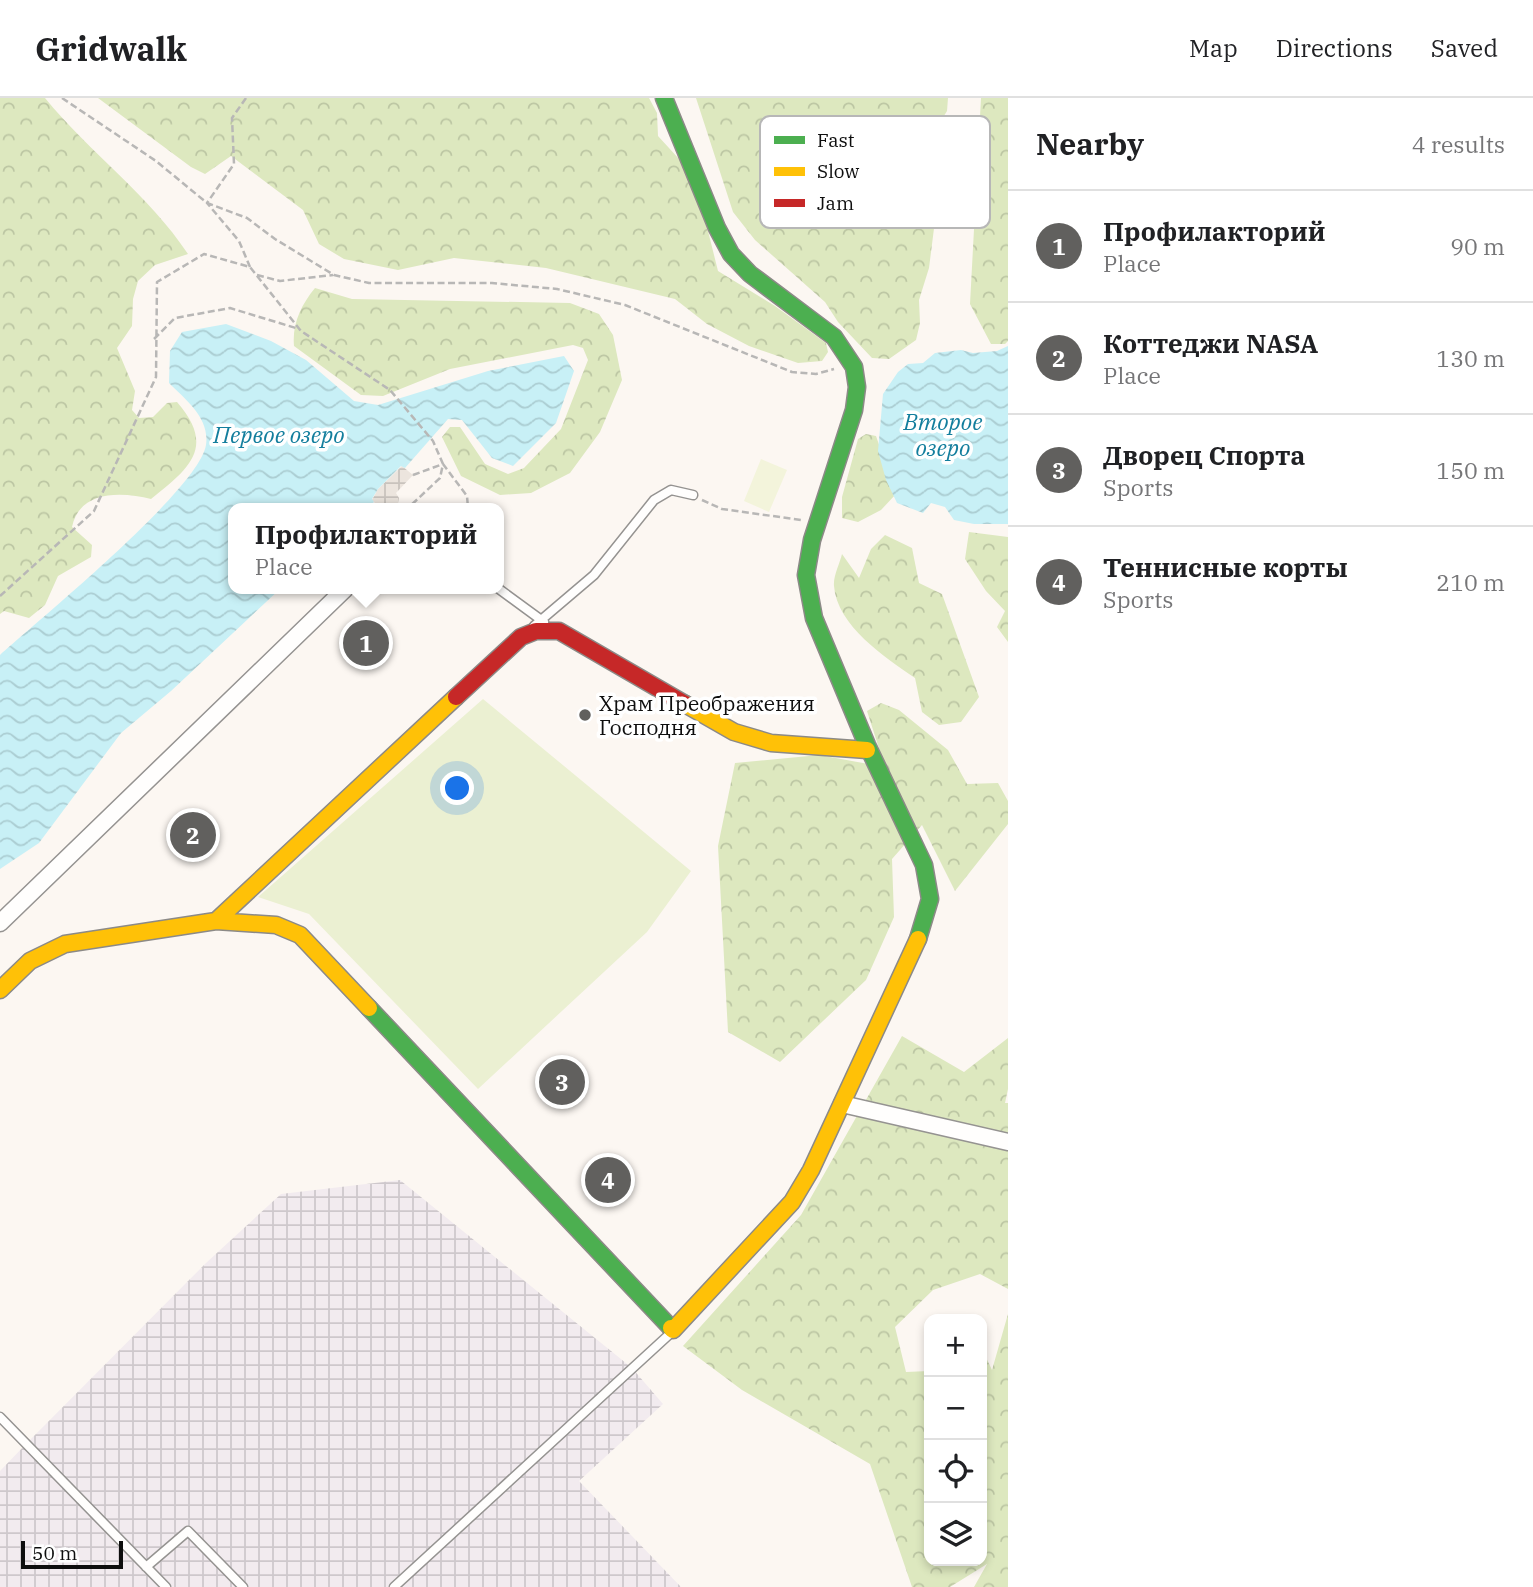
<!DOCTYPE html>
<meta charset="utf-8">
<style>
:root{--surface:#fff;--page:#f6f6f6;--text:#202124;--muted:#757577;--line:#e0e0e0;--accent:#61605e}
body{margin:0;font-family:"IBM Plex Serif",serif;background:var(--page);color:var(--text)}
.controls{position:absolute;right:21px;bottom:21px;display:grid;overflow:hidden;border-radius:14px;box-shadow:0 4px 10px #0003}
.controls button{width:63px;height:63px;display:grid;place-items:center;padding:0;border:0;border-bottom:2px solid var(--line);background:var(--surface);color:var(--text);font:35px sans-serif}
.scale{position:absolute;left:21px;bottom:18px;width:102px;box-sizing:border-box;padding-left:7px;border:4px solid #0e0e0e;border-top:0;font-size:19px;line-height:24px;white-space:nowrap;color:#0e0e0e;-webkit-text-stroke:5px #fff;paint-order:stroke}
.you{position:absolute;left:458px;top:691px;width:24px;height:24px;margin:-18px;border:5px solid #fff;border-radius:50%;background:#1a73e8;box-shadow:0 0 0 10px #1a73e833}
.badge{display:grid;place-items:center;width:46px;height:46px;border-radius:50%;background:var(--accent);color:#fff;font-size:23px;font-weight:700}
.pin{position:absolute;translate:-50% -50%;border:4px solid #fff;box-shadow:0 2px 7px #0006}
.popup{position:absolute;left:228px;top:405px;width:276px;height:91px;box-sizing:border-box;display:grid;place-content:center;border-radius:14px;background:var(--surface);filter:drop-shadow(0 2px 5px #0005);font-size:23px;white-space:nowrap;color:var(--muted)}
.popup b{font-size:26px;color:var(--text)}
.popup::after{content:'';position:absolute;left:50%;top:100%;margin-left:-14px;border:14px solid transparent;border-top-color:var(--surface)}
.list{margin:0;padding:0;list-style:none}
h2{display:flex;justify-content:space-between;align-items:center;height:91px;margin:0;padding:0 28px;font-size:30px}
h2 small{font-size:23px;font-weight:400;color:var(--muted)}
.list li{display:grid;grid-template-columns:46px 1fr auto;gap:21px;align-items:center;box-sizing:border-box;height:112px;padding:0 28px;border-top:2px solid var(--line)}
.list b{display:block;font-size:26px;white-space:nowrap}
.list p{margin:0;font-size:23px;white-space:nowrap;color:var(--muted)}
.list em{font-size:23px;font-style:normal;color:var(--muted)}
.icon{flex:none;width:38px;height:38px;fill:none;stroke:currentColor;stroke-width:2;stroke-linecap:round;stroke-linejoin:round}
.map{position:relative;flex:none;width:1008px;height:1489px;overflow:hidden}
header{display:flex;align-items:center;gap:42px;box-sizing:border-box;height:98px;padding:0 35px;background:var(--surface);border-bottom:2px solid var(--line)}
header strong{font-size:33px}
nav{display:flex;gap:38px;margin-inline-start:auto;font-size:24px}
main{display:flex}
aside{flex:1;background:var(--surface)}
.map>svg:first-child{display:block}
.industrial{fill:url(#industrial-grid)}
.grass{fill:#ebf0d2}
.forest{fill:url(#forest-crowns)}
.pitch{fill:#f3f4db}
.plaza{fill:url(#plaza-grid)}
.water{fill:url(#water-waves)}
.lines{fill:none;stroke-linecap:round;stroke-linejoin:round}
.lane-casing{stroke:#959391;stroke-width:11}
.street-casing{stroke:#959391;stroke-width:19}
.fast-casing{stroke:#8c8a87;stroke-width:19}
.slow-casing{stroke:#8c8a87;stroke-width:19}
.jam-casing{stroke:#8c8a87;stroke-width:19}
.path{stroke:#b8b7b6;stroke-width:2.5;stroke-dasharray:7 3.5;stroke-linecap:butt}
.lane{stroke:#fffefd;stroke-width:8}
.street{stroke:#fffefd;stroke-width:16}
.fast{stroke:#4caf50;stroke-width:16}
.slow{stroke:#ffc107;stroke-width:16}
.jam{stroke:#c62828;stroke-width:16}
.poi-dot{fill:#61605e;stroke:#fff;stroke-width:2.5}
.labels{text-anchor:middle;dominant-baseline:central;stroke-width:7;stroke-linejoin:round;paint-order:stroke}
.poi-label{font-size:21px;fill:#0e0e0e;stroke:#fff;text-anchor:start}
.water-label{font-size:23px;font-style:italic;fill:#137e9d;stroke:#fff}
.key{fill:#fff;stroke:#b7b7b7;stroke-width:2}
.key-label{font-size:19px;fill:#0e0e0e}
</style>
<header>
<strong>Gridwalk</strong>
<nav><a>Map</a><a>Directions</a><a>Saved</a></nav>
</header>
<main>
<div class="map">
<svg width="1008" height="1489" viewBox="0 0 1008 1489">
<defs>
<pattern id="industrial-grid" width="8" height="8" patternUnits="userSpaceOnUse" patternTransform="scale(1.75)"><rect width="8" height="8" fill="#f2ebef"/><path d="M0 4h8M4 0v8" fill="none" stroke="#cec8cc"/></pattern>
<pattern id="forest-crowns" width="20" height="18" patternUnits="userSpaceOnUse" patternTransform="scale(1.75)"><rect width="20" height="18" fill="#dde8bf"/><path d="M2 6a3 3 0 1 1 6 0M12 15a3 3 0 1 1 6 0" fill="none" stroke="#bcc6a3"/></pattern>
<pattern id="plaza-grid" width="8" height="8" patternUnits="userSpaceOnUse" patternTransform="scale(1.75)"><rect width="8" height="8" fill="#ece5de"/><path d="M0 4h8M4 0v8" fill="none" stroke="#c9c3bd"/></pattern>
<pattern id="water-waves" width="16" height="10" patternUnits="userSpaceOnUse" patternTransform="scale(1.75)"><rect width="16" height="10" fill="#c8f0f6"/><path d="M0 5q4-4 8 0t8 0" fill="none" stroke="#abcdd2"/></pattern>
</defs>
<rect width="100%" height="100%" fill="#fcf7f2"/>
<path class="industrial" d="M400 1082 632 1270 663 1306 579 1383 681 1489H0V1373L26 1346 206 1165 281 1096Z"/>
<path class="grass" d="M483 601 691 773 647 834 478 991 309 816 258 799Z"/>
<path class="forest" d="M0 0H45C90 55 149 97 188 156L155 167 138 183 133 201 132 228 117 250 135 293 132 312 139 320 153 319 167 305 177 304C216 349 190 370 151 401 123 394 80 391 72 429L92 447 91 459 58 478 45 507 29 520 4 513 0 516Z
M98 0H649L657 15 658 38 680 62 706 125 718 173 775 208 826 245 828 254 822 263 798 265 749 248 707 226 675 201 546 170 454 160 398 172 344 161 319 146 303 112 231 58 205 76 191 69Z
M696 0H948L947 13 937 29 919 42 883 79 846 99 804 96 803 106 813 112 820 106 826 112 828 120 840 126 850 122 856 98 889 85 923 43 936 38 934 50 941 75 929 170 919 202 920 225 916 242 889 261 872 260 838 224 825 204 755 142 733 114Z
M981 0H1008V243L1005 246H991L970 206Z
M315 190 352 201 570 205 599 216 613 237 622 282 600 334 570 375 531 395 500 397 461 378 442 339 450 329H460L485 366 508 376 524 370 561 331 588 262 583 250 573 247 450 271 383 298 361 297 294 248C292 226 301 207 315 190Z
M866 336 876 338 896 396 881 412 858 424 842 420V399L858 341Z
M969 434 1008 439V544L997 529 1005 513 986 493 965 461Z
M885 437 912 450 919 485 942 496 979 599 961 624 939 627 922 614 915 580C885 559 837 528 834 488 833 478 840 465 842 456L859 480 871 451Z
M881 605 899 612 948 652 967 686 998 685 1008 703V726L955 793 922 727 892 761 894 819 866 882 780 964 728 934 718 748 735 665 819 657 885 669 867 613Z
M902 938 964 974 1008 940V991L1005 1005H1008V1191L980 1176 933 1192 895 1229 906 1274 929 1273V1463H982V1251L992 1272 1008 1216V1489H974L987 1466 950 1489H912L870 1366 742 1292 683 1248 801 1117Z"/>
<path class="pitch" d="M761 361 787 372 769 414 744 403Z"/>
<path class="plaza" d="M402 368 413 377 396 395 399 400 397 410H380L372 402 378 391Z"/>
<path class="water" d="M226 226 271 243 306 262 354 303 378 307 488 273 564 258 574 273 556 325 513 368 492 360 462 322 448 321 405 370 401 368 378 391 372 401 374 404 366 410H233V491H280L171 593 121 635 39 745 0 771V557C40 521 199 391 206 347 210 320 186 302 169 285L170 253 182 234Z
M1008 248V426H974L954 422 945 409 931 405 923 415 897 405 886 382 878 353 883 296 898 274 908 266 923 265 935 255 961 252 973 255 997 253Z"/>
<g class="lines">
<g class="lane-casing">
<path id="lane" d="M499 491 544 524
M534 528 594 477 654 402 671 392 693 397
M0 1319 166 1489
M146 1469 188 1433 243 1489
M394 1489 673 1233"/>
</g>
<g class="street-casing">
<path id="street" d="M0 825 345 491
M842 1006 1008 1044"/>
</g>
<g class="fast-casing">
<path id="fast" d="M664 0 717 130 731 156 750 176 834 239 854 269 857 289 854 312 812 442 806 477 814 520 867 647 924 767 930 801 918 841
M369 910 671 1230"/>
</g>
<g class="slow-casing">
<path id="slow" d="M685 606 734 634 771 645 867 652
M216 823 456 599
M0 892 30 863 65 846 216 823 276 827 300 837 369 910
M671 1230 673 1232 792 1104 811 1072 918 841"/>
</g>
<g class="jam-casing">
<path id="jam" d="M456 599 521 539 536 533H559L685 606"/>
</g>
<path class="path" d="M62 0 156 63 207 105 247 120 275 141 334 177 369 185H492L557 191 625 207 792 274 816 276 834 271
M246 0 232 20 234 66 207 105 239 143 250 169
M257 177 280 183 333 177
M154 241 175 220 230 210 299 231
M413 377 443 366 467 398 468 410
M702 402 722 411 801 422
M0 498 94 413 156 279 157 184 204 156 250 169 301 233 390 292 433 343 443 366 440 380 408 410"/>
<use href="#lane" class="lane"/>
<use href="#street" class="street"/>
<use href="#fast" class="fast"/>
<use href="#slow" class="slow"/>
<use href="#jam" class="jam"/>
</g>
<circle class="poi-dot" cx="585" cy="617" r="7"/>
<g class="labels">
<g class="poi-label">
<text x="599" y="605">Храм Преображения<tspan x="599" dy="24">Господня</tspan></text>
</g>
<g class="water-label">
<text x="943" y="323">Второе<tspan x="943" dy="26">озеро</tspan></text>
<text x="279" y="336">Первое озеро</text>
</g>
</g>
<rect x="760" y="18" width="230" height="112" rx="10" class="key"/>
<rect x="774" y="38" width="31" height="8" fill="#4caf50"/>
<rect x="774" y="69" width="31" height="9" fill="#ffc107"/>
<rect x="774" y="101" width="31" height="8" fill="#c62828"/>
<g class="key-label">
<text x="817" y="49">Fast</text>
<text x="817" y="80">Slow</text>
<text x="817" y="112">Jam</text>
</g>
</svg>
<div class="controls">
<button>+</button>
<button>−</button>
<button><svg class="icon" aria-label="locate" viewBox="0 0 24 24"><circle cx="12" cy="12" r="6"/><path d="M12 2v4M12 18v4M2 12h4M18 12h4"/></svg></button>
<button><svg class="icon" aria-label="layers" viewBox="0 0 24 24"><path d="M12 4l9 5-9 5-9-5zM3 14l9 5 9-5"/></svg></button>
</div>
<div class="scale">50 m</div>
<div class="you"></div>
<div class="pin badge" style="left:366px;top:545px">1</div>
<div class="popup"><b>Профилакторий</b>Place</div>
<div class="pin badge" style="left:193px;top:737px">2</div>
<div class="pin badge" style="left:562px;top:984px">3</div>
<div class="pin badge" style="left:608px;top:1082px">4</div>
</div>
<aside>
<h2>Nearby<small>4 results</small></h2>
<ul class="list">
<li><span class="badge">1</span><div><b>Профилакторий</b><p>Place</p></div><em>90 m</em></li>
<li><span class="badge">2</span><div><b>Коттеджи NASA</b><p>Place</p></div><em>130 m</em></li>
<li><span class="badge">3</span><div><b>Дворец Спорта</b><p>Sports</p></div><em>150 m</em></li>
<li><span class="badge">4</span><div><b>Теннисные корты</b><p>Sports</p></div><em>210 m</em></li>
</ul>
</aside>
</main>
